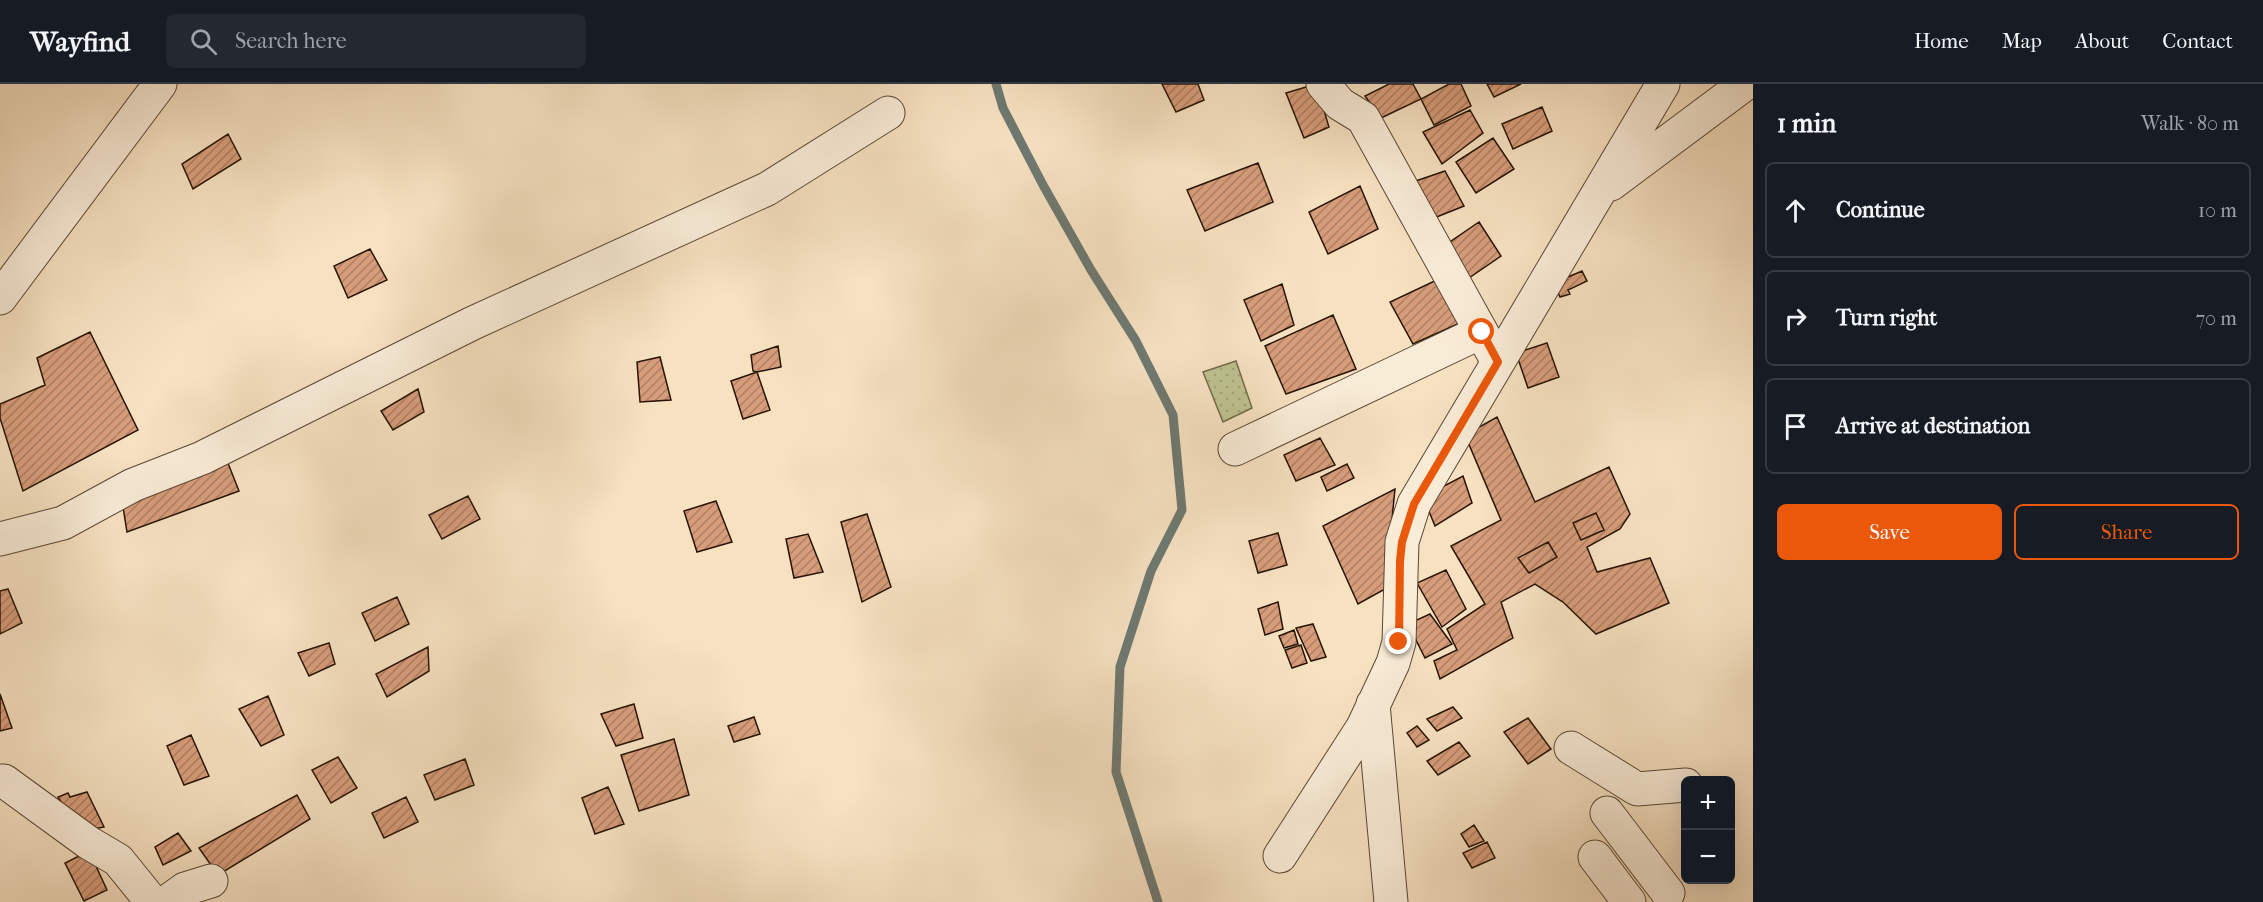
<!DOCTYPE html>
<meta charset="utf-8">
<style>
:root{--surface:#171b24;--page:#242831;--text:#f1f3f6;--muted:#9ea1a6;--line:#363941;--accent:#ea580c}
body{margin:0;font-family:"IM FELL French Canon",serif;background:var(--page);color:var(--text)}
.controls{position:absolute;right:18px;bottom:18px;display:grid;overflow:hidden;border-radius:9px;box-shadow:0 6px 24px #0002}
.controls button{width:54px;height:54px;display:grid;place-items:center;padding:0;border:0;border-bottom:2px solid var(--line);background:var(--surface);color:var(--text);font:30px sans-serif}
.stop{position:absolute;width:18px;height:18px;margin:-14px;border:4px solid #ea580c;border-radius:50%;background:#fff}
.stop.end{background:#ea580c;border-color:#fff;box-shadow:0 2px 6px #0008}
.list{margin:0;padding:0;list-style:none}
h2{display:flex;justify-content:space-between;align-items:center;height:78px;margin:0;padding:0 24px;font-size:26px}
h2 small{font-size:20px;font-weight:400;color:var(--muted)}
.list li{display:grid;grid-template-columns:39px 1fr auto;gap:18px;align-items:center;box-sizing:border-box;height:96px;margin:0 12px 12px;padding:0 12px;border:2px solid var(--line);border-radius:9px}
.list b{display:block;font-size:22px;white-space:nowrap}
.list em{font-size:20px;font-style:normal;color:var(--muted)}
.actions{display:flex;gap:12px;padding:18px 24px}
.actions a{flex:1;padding:14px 0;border:2px solid var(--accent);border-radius:9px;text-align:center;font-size:21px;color:var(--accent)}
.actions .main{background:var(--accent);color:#fff}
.icon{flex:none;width:33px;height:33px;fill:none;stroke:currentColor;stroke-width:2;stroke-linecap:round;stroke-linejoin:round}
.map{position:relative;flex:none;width:1753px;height:818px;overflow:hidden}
header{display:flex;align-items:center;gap:36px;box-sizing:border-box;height:84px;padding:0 30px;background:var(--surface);border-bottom:2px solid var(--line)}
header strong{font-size:28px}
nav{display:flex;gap:33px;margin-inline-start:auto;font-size:21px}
.search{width:420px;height:54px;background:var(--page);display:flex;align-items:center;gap:15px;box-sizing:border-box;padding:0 21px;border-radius:9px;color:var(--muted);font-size:22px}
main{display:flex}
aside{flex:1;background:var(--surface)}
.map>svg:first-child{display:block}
.grass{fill:url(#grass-dots);stroke:#726b4a;stroke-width:1.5}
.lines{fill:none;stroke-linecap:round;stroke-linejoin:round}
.stream{stroke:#6e7971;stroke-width:9}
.building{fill:url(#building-hatch);stroke:#271404;stroke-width:1.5}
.minor-casing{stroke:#5b4733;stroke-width:35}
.minor{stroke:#f9ecd7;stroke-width:33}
.route{stroke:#ea580c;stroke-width:8}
</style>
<header>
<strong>Wayfind</strong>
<div class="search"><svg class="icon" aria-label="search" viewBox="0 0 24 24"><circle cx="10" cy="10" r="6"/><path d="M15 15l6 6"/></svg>Search here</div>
<nav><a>Home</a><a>Map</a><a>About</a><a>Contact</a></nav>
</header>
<main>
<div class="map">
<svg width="1753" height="818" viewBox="0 0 1753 818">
<defs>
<pattern id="grass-dots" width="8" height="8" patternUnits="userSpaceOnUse" patternTransform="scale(1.5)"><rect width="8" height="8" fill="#bec291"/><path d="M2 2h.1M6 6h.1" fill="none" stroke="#a3a67b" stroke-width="1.8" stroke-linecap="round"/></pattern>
<pattern id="building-hatch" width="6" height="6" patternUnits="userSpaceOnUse" patternTransform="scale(1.5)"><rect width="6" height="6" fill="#d79d7b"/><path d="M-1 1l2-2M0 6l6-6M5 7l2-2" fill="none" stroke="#ae7f63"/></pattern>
</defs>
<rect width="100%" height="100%" fill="#f6e1c1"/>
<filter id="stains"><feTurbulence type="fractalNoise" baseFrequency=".00333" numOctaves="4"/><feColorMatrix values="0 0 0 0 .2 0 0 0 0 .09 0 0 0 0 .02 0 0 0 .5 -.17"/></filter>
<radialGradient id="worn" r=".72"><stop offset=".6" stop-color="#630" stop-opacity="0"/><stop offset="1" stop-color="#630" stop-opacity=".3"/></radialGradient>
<path class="grass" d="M1236 277 1252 324 1223 338 1203 288Z"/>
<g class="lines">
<path class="stream" d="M996 0 1003 24 1043 101 1091 186 1136 257 1173 331 1182 426 1151 487 1120 583 1116 688 1158 818"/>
</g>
<path class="building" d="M1162 0H1198L1204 16 1176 28Z
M1316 0 1329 43 1304 54 1286 9Z
M1389 0H1413L1421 15 1381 34 1365 12Z
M1449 0H1461L1471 22 1434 41 1421 15Z
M1487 0H1521L1494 13Z
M1542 23 1552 47 1513 65 1502 40Z
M1470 26 1483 49 1442 80 1423 48Z
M228 50 241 75 193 105 182 80Z
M1493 54 1514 85 1476 109 1456 78Z
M1258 79 1273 118 1205 147 1187 106Z
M1445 87 1464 122 1429 136 1410 99Z
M1360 102 1378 145 1328 170 1309 128Z
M1479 138 1501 172 1466 196 1444 162Z
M370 165 387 196 348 214 334 182Z
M1582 187 1587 197 1568 206 1570 210 1560 213 1554 199Z
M1441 194 1469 235 1413 260 1390 218Z
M1282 200 1294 241 1261 257 1244 216Z
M1333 231 1356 285 1286 310 1265 262Z
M90 248 138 346 23 407 0 334V320L45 301 37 274Z
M1547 259 1559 293 1528 304 1516 269Z
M778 262 781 283 757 288 753 287 751 271Z
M660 273 671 316 640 318 637 278Z
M757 288 770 326 743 335 731 297Z
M418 305 424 328 393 346 381 327Z
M1497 333 1535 418 1609 383 1630 430 1620 445 1587 463 1597 488 1650 474 1669 519 1596 550 1563 518 1535 500 1501 518 1513 554 1440 595 1434 577 1457 566 1447 545 1485 520 1451 462 1501 436 1465 351Z
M1320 354 1335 381 1296 397 1284 371Z
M224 369 239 407 127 448 123 423Z
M1347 380 1354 394 1327 407 1321 393Z
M1463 392 1472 419 1435 442 1423 413Z
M1395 405 1385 505 1358 520 1323 442Z
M468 412 480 435 442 455 429 431Z
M716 417 732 458 697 468 684 427Z
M1596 429 1604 446 1581 456 1573 439Z
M867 430 891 503 862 518 841 438Z
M1278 449 1287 481 1258 489 1249 457Z
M808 450 823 488 794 494 786 455Z
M1548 458 1557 473 1529 489 1518 474Z
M1446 486 1466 525 1442 543 1417 499Z
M8 505 22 539 0 550V507Z
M397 513 409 540 375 557 362 529Z
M1278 518 1283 545 1265 551 1258 525Z
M1430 530 1452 560 1425 574 1408 540Z
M1313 540 1326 573 1311 577 1296 544Z
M1294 546 1298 560 1284 564 1279 552Z
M329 559 335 580 309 592 298 569Z
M1301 561 1307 579 1292 584 1285 566Z
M428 563 429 587 387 613 376 590Z
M0 610 12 644 0 647Z
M268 612 284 651 261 662 239 625Z
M634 620 643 654 616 662 601 630Z
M1453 623 1462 634 1437 647 1427 635Z
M754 633 760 650 734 658 728 642Z
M1528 634 1551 665 1528 680 1504 648Z
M1417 642 1429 656 1417 663 1407 649Z
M191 651 209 692 184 701 167 662Z
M674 655 689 711 639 727 621 671Z
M1459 658 1470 672 1438 691 1427 677Z
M338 673 357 704 331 719 312 686Z
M465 675 474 701 435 716 424 691Z
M608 703 624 740 595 750 582 714Z
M87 708 104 743 89 746 73 738 58 713 68 709 70 713Z
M297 711 310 735 218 791 199 764Z
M406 713 418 738 384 754 372 729Z
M1474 741 1484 757 1469 763 1461 750Z
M178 749 191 767 163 781 155 763Z
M1487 758 1495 774 1472 784 1463 769Z
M89 767 107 806 84 817 65 779Z"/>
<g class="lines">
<g class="minor-casing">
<path id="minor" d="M1323 0 1340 20 1363 34 1498 278
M1611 100 1745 0
M0 214 160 0
M1235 365 1481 248
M0 455 63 439 133 401 202 374 473 239 767 105 888 29
M1373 620 1391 818
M1571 664 1637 705 1686 701
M0 697H4L89 759 118 776 152 818
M1607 729 1668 809
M1280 772 1363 643 1393 579 1399 558 1402 458 1414 420 1663 0
M1595 773 1629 818
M167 818 185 805 211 797"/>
</g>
<use href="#minor" class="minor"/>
</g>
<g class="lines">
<path class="route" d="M1399 558 1400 477 1402 458 1414 420 1498 278 1482 248"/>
</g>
<rect width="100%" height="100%" filter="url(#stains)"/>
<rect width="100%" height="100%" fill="url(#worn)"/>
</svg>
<div class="controls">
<button>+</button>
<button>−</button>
</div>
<div class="stop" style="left:1482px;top:248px"></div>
<div class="stop end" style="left:1399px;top:558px"></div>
</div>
<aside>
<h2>1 min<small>Walk · 80 m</small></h2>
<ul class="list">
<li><svg class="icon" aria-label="ahead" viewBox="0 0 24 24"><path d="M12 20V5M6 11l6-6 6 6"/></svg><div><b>Continue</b></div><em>10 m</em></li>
<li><svg class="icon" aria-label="right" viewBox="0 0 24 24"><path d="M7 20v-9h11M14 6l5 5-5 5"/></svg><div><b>Turn right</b></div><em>70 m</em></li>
<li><svg class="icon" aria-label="arrive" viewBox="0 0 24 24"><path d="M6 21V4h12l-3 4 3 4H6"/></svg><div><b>Arrive at destination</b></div></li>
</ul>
<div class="actions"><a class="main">Save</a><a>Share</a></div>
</aside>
</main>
